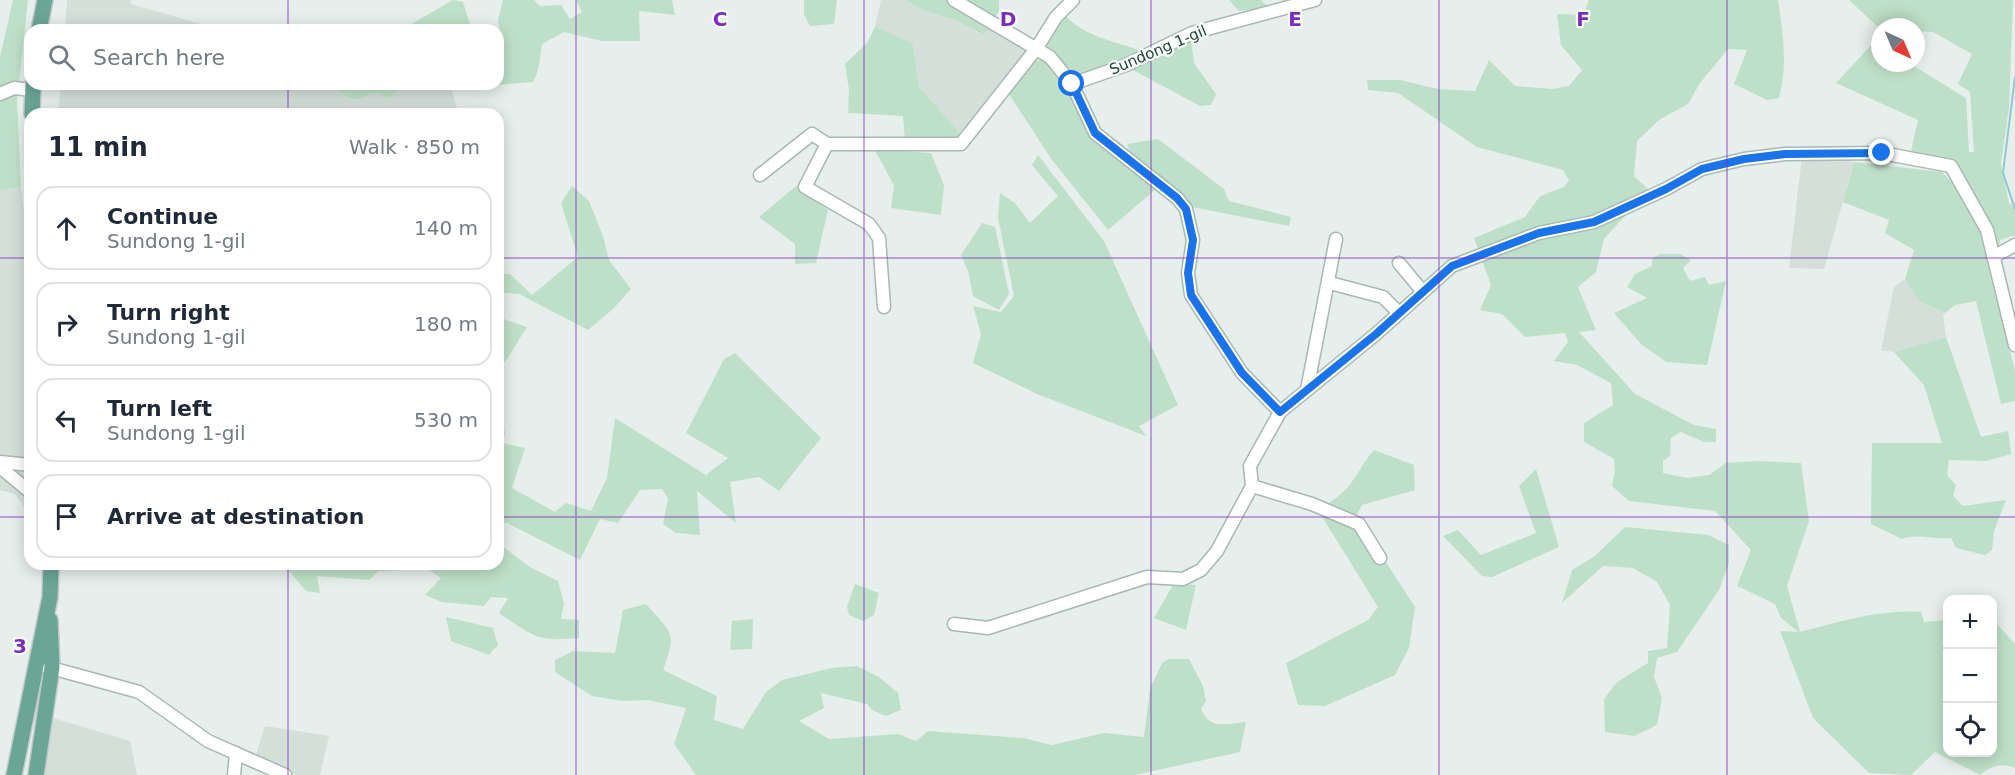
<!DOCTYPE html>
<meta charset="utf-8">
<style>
:root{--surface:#fff;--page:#f2f2f3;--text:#1f2937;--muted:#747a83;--line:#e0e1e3}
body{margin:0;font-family:"DejaVu Sans",sans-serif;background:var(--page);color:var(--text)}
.controls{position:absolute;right:18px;bottom:18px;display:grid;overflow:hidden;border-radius:12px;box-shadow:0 3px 15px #0003}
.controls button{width:54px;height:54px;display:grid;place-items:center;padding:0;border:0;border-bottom:2px solid var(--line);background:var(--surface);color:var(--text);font:30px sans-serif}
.compass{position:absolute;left:1871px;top:18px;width:54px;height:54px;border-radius:50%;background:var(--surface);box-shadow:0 3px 15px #0003;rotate:136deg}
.stop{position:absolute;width:18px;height:18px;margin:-14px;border:4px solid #1a73e8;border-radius:50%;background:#fff}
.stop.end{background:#1a73e8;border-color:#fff;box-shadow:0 2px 6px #0008}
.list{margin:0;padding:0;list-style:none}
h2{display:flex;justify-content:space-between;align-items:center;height:78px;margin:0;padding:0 24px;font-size:26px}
h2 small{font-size:20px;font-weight:400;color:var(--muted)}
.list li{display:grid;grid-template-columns:39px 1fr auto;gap:18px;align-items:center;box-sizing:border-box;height:84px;margin:0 12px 12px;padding:0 12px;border:2px solid var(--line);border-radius:18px}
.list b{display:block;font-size:22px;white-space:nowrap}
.list p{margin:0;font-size:20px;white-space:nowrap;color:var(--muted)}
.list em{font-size:20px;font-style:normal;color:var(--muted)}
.icon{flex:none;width:33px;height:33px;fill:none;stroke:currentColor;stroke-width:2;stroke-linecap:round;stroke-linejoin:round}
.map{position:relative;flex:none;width:2015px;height:775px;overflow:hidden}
.search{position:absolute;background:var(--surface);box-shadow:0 3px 15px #0003;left:24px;top:24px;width:480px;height:66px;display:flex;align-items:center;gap:15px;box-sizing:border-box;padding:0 21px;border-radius:18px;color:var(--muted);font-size:22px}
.panel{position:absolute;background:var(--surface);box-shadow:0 3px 15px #0003;left:24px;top:108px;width:480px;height:462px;border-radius:18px}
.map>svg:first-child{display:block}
.built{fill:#d4dfda}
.green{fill:#bfe0c8}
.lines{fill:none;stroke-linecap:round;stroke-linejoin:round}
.stream{stroke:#8ec9d4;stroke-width:2}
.minor-casing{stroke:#a8b8b2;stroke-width:15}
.major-casing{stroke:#c2cac8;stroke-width:18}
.minor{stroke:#fff;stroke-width:12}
.major{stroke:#6aa596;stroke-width:15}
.route{stroke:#1a73e8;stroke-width:8}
.grid{fill:none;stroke:#7b2cbf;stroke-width:1.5;stroke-opacity:0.55}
.labels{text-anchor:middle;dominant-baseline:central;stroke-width:4.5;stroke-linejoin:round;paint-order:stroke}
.street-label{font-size:15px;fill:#24423a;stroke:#f7fbf9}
.grid-label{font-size:20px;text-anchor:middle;font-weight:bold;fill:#7b2cbf;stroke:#f7fbf9;stroke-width:4.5;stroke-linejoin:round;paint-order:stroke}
</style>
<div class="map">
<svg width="2015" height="775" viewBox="0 0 2015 775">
<rect width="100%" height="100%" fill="#e6efeb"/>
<path class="built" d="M67 0H130L131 4 222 30H65Z
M881 0H907L919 9 954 20 983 35 988 28 1027 50 962 135 919 87 913 44 875 27Z
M61 84H324L354 100 376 93 389 98 408 84H419L451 88 459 114H58Z
M1802 157 1854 162 1824 269 1789 268Z
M21 187 30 266V515L15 494 0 490V191Z
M1905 279 1919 301 1945 313 1943 315 1946 337 1894 352 1881 350 1894 287Z
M50 717 130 741 137 775H42Z
M265 726 329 736 320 775H296L255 758Z"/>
<path class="green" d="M13 0H28L17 102 21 187 0 191V57Z
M453 0 463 2 472 30H401Z
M503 0H534L540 6 561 5 570 19 582 12 576 0H672L675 15 639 11 640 41H602L564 32 542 44C539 61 541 67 533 82L497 85 498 53 503 51 498 20Z
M804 0H837L834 24 810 26 804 14Z
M907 0H999V11L984 35 954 20 919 9Z
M1229 0H1261L1268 7 1239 11Z
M1589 0H1778C1783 34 1788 64 1779 98L1767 100 1734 84 1747 50 1728 49 1700 83 1688 104 1659 120 1637 141 1634 176 1650 191 1654 199 1626 215 1604 239 1596 272 1578 287 1596 330 1579 332 1635 394 1694 425 1716 429V442H1704L1681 432 1671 438 1670 456 1663 461V473L1687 478 1709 475 1726 463 1756 461 1801 463 1809 521 1787 586 1800 632C1839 622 1880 609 1921 612L1924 622 1947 620 1948 752H1992L1993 620C1996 622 2010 639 2015 644V768C2001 762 1991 766 1980 775L1935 752 1911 775 1869 773 1813 718 1780 631 1799 632 1781 618 1775 604 1737 586 1751 550 1715 511 1629 501 1612 486 1615 472 1614 459 1584 442V423L1613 405 1611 383 1577 365 1554 361 1568 342 1565 333 1525 337 1502 314 1480 310 1491 285 1474 238 1525 217 1540 196 1564 187 1569 180 1563 170 1477 147 1398 93 1368 90 1367 80H1400L1438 89 1475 91 1489 60 1515 86 1552 89 1569 86 1582 70 1561 45 1557 14 1583 15Z
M1849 0H2013L2009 108 2001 163 2009 203 2015 208V235L2000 240 1994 290 2015 370V401L2001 404 1976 301 1955 305 1945 313 1919 301 1905 279 1914 250 1885 233 1889 220 1843 202 1854 162 1942 172 1952 182 1958 167 1911 151 1918 120 1836 83 1874 42 1880 45V63H1909L1966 98 1969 152H1974L1970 92 1958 84 1972 54 1933 32 1916 31V27H1880V29Z
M1066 16C1082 35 1116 42 1139 50L1122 60 1073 77 1044 46Z
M875 27 913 43 919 87 962 135 960 140H905L903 116 848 113 849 90 845 64 867 43Z
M1191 40 1194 63 1216 94 1211 105 1200 106 1129 68Z
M1043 59 1058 74 1091 138 1151 184 1155 190 1108 230 1052 160 1009 94 1034 62Z
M324 84H408L389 98 376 93 354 100Z
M1158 139 1224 189 1229 201 1291 217 1289 226 1192 207 1131 154 1127 144Z
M874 149 931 153 944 185 941 215 891 208 894 185Z
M1038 155 1104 241 1178 405 1139 426 1146 436 1037 394 973 363 981 334 973 306 1001 312 1014 296 998 218 1000 193 1015 203 1030 223 1058 196 1032 165Z
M572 186 589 201 603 236 609 260 631 289 613 309 588 330 519 294 498 292V274H510L532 295 578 257 561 203Z
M796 186 828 210 816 263 795 264V244L759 217Z
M982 223 995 227 1009 294 999 310 973 296 968 271 961 255Z
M1661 254H1680L1691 260 1683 268 1690 281 1705 277 1709 285 1726 281 1707 365 1666 362 1641 344 1614 313 1647 298 1627 287 1635 274 1652 266V258Z
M498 317 527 327 505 362 498 358Z
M1946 337 1981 437 2008 431 2011 454 1986 461 1949 460 1947 475 1956 485 1953 496 1963 506 2006 500 1994 531 1992 550 1985 555 1956 548 1951 538C1933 540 1919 533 1902 539L1871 524 1872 443H1942L1924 385 1894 352Z
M735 353 821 438 779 491 759 477 730 482 736 523 697 491 700 535 676 533 663 524 668 498 662 489 640 490 618 523 600 519 580 560 505 522 498 535V427L503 425 505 433 502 443 525 448 512 488 555 512 566 503 591 511 607 478 615 418 706 475 728 458 686 433 724 359Z
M1374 450 1414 465 1415 490 1362 505 1356 516 1415 607 1409 648 1395 675 1325 706 1298 705 1286 663 1368 620 1378 607 1321 515C1327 502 1335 500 1345 490 1354 482 1363 462 1374 450Z
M1536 469 1559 547 1492 577 1482 576 1443 536 1458 530 1481 555 1536 533 1519 486Z
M1625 527 1708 535 1729 545V563L1719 590 1677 652 1657 658 1654 677 1662 698 1657 725 1634 736 1605 732 1604 699 1617 682 1648 663V651L1667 648 1670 605 1657 582 1633 568 1603 566 1562 603 1572 570 1595 556Z
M498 543 530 567 558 581 564 604 561 619 579 620V638C537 642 533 636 499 613L508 598 491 597 484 606 442 602 425 595 441 578 420 564H498Z
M269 564H406V570L378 571 369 580 317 576 320 593 306 591 289 571Z
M1174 583 1196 585 1186 630 1154 618Z
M855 584 879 593 874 615 863 621 849 615 847 607Z
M646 604C673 635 677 631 663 670L717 696 714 720 743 729 766 692 782 680 832 668 857 666 879 677 898 693 901 710 886 716 872 710 867 704 821 693 824 708 799 721 829 739 898 734 916 741 928 731 1023 738 1052 745 1104 733 1144 737 1150 689 1162 663 1169 659H1189L1203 686 1206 701 1201 709C1209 730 1227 724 1246 722L1240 752 1135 775H696L674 744 686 708 648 700 622 701 592 696 555 672V660L573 651 615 653 623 610Z
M446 617 493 628 498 645 489 655 451 641Z
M753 619 752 649 730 650 732 621Z"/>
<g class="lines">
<path class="stream" d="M2015 77 2003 173 2015 209"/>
<g class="minor-casing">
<path id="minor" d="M954 0 1050 57 1072 84 1095 133 1177 198 1186 209 1193 240 1188 273 1191 295 1242 373 1280 412
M1072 84 1126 65 1192 33 1315 0
M0 94 14 88 33 90
M760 175 812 134 827 144
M1993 257 2015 245
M1399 263 1423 292
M1330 283 1383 297 1399 313
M884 307 879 238 869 224 805 187 827 144H961L1036 49 1056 17 1073 0
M1307 390 1336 239
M0 462 30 465
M0 467 30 492
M1380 558 1359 524 1312 504 1252 486 1250 466 1280 412 1376 334 1452 266 1539 233 1594 222 1666 189 1702 169 1744 159 1785 154 1882 153 1951 166 1987 230 2015 345
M954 624 988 628 1147 577 1183 579 1201 570 1217 551 1252 486
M44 666 139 692 208 741 285 775
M234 775 236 753"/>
</g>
<g class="major-casing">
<path id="major" d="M39 30 45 0
M32 114 33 84
M14 775 50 597 51 564
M36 775 52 667 50 620"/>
</g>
<use href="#minor" class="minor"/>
<use href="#major" class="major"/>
</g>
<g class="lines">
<path class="route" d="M1072 84 1095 133 1177 198 1186 209 1193 240 1188 273 1191 295 1242 373 1280 412 1376 334 1452 266 1539 233 1594 222 1666 189 1702 169 1744 159 1785 154 1882 153"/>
</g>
<path class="grid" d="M288 0V30M576 0V775M864 0V775M1151 0V775M1439 0V775M1727 0V775M288 84V114M0 258H30M498 258H2015M0 517H30M498 517H2015M288 564V775"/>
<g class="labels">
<g class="street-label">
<text transform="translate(1158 50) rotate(-23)">Sundong 1-gil</text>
</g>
</g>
<g class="grid-label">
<text x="720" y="26">C</text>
<text x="1008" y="26">D</text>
<text x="1295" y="26">E</text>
<text x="1583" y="26">F</text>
<text x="20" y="653">3</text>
</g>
</svg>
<div class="controls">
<button>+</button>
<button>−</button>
<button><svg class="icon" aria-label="locate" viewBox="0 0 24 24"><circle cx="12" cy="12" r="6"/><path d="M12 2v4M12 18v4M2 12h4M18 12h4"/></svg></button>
</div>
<svg class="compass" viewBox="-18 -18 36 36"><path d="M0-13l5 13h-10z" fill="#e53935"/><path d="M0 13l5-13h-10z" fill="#747a83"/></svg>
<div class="stop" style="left:1072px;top:84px"></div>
<div class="stop end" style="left:1882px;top:153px"></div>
<div class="search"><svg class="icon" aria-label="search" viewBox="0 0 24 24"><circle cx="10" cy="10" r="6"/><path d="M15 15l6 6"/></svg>Search here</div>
<section class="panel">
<h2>11 min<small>Walk · 850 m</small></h2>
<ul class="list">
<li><svg class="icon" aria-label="ahead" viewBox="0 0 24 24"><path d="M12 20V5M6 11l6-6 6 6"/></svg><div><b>Continue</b><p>Sundong 1-gil</p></div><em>140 m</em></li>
<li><svg class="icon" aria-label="right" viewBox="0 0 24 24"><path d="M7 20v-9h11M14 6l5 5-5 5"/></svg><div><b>Turn right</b><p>Sundong 1-gil</p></div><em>180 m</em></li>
<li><svg class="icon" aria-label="left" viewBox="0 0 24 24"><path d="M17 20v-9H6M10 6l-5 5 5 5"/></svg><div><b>Turn left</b><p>Sundong 1-gil</p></div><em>530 m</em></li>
<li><svg class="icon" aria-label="arrive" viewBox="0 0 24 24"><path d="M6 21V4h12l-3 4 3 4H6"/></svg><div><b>Arrive at destination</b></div></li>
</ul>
</section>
</div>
